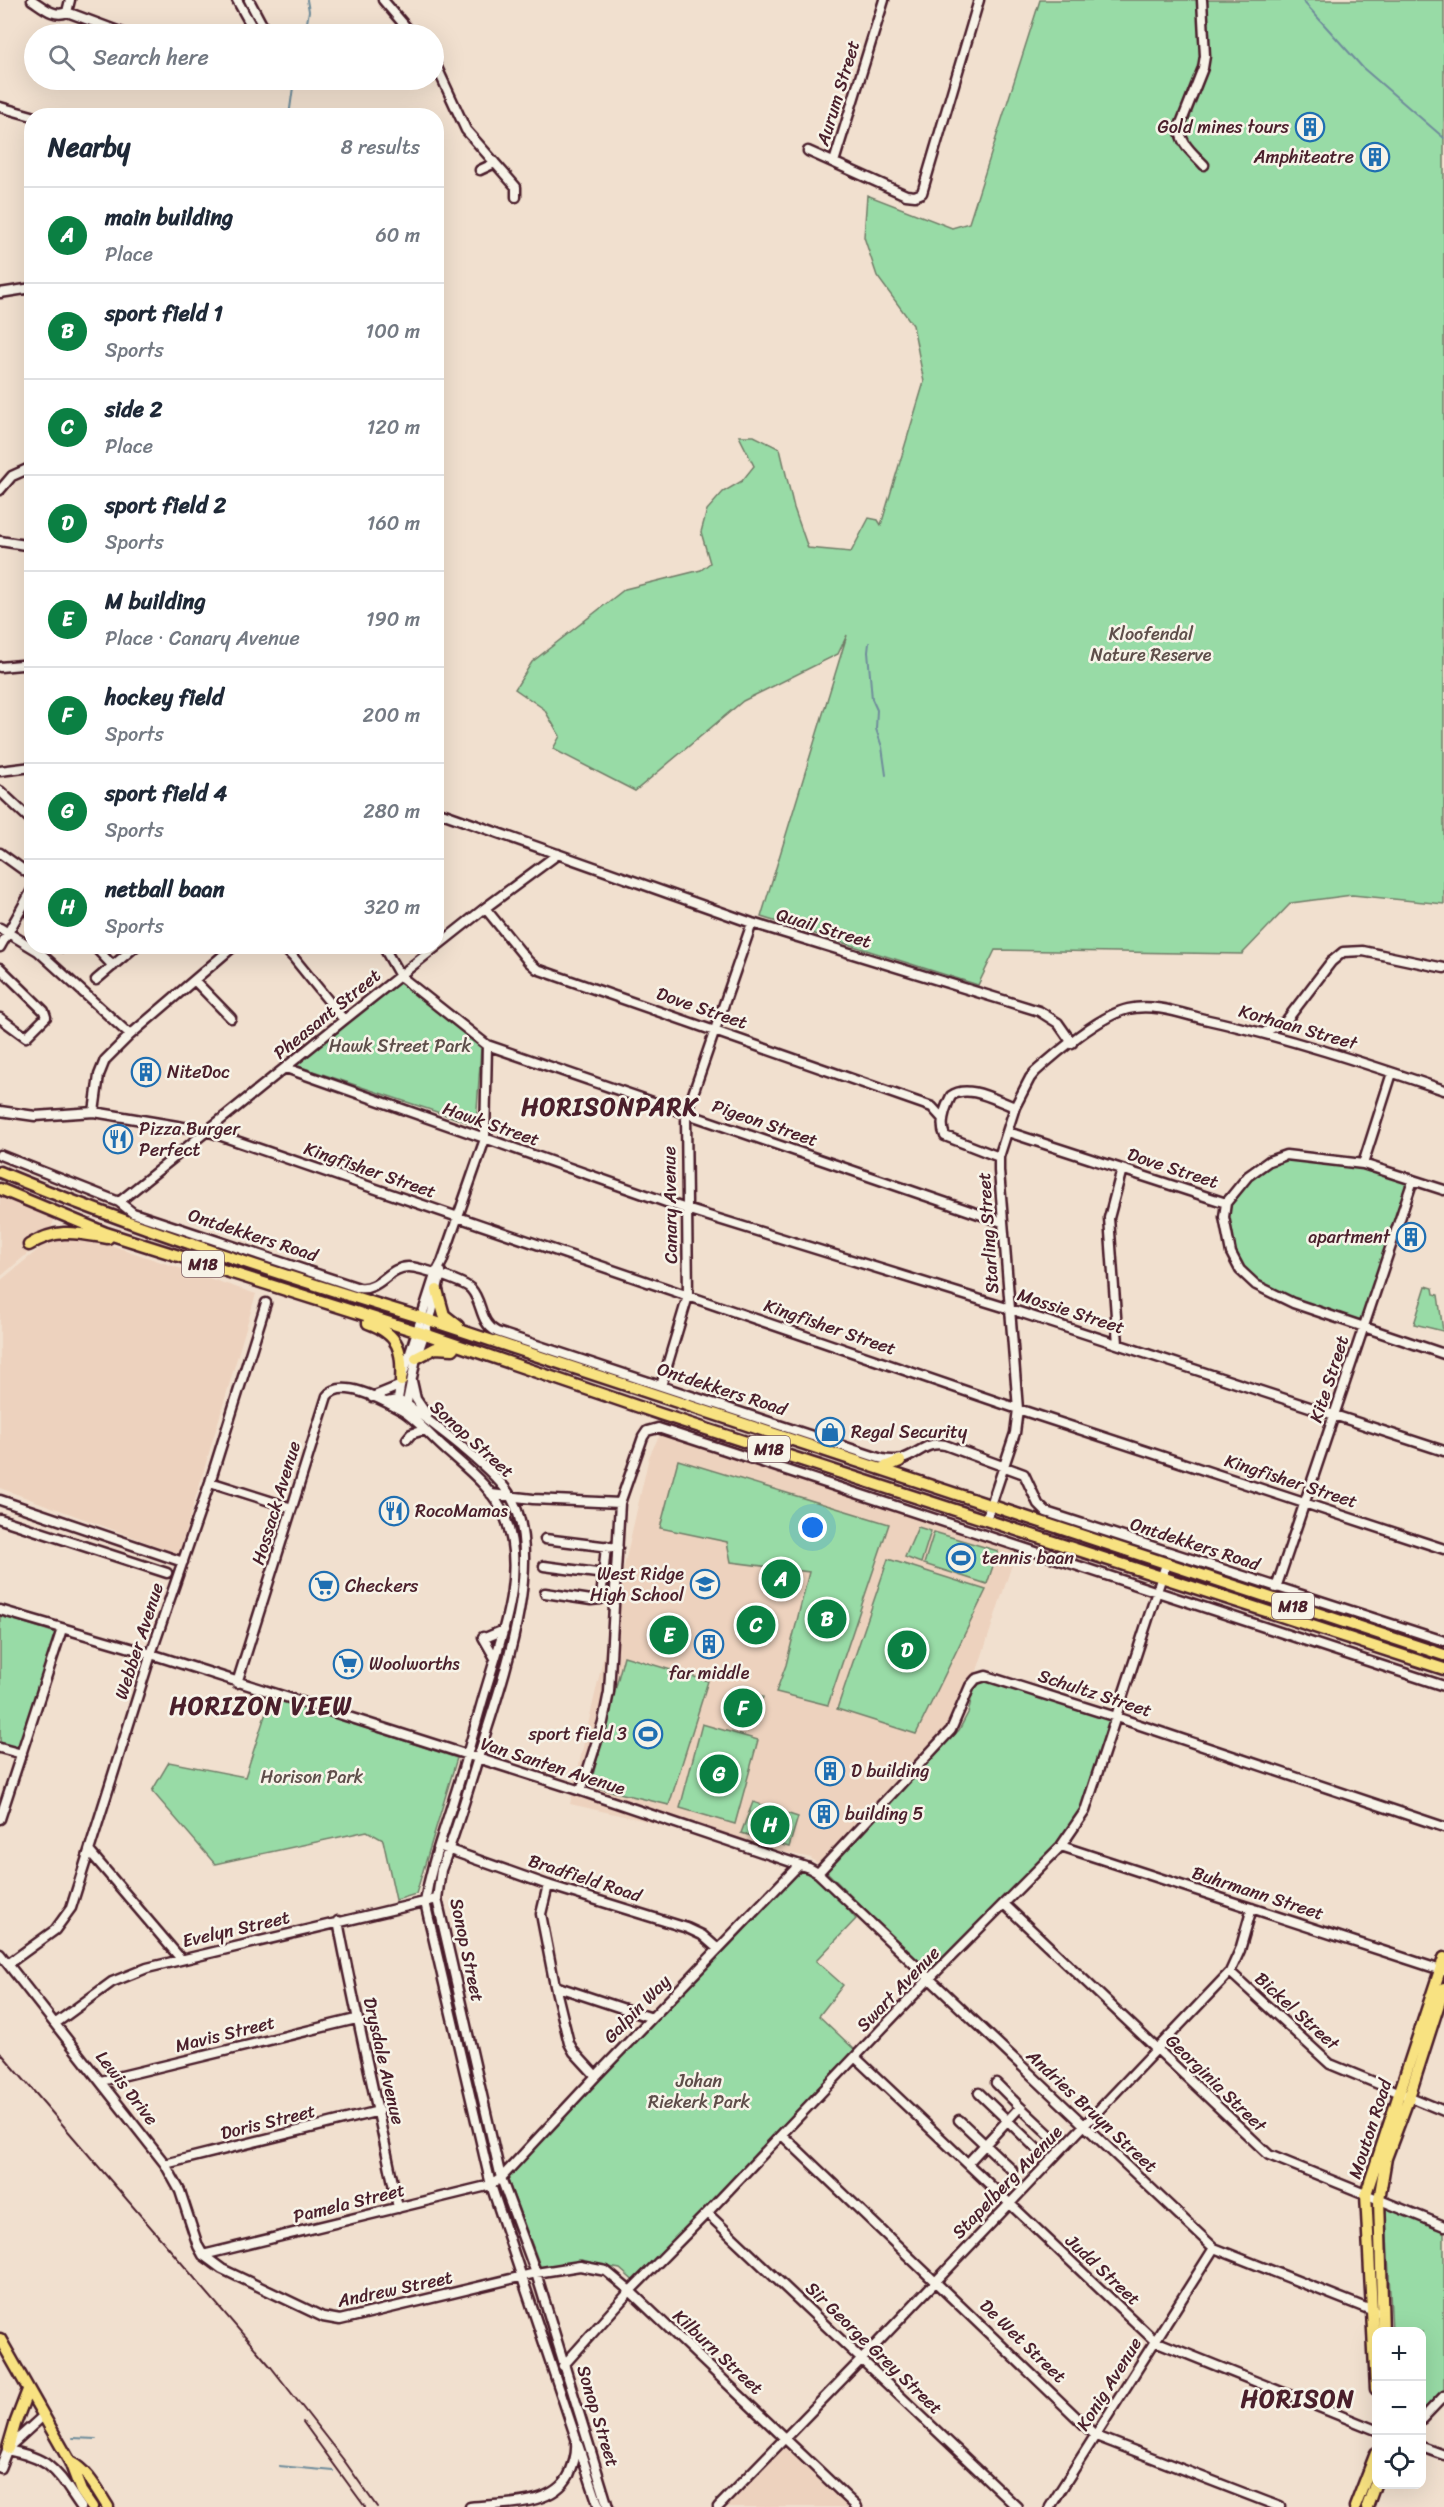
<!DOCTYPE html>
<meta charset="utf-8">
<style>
:root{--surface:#fff;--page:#f6f6f7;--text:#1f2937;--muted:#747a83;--line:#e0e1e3;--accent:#0b8043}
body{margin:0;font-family:Sriracha,sans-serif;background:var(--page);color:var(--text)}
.controls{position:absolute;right:18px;bottom:18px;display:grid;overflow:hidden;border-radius:12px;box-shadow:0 6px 24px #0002}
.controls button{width:54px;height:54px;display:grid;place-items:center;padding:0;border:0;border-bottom:2px solid var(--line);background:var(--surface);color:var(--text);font:30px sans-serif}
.you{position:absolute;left:813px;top:1528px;width:21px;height:21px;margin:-15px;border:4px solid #fff;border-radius:50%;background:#1a73e8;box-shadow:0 0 0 9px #1a73e833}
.badge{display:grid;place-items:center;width:39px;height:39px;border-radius:50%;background:var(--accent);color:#fff;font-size:20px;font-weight:700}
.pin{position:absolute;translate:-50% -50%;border:3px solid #fff;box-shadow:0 2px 6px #0006}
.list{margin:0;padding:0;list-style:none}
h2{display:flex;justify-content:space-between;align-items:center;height:78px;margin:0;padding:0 24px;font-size:26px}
h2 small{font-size:20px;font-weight:400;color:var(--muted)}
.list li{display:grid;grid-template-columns:39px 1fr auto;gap:18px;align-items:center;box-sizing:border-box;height:96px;padding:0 24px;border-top:2px solid var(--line)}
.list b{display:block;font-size:22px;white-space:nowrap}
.list p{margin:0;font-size:20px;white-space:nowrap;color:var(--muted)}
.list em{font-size:20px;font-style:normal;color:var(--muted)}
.icon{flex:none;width:33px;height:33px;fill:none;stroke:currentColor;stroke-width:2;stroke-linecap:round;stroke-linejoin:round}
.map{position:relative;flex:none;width:1444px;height:2507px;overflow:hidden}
.search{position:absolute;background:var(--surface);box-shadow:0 6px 24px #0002;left:24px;top:24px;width:420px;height:66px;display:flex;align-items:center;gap:15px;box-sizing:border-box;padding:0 21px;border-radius:33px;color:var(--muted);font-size:22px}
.panel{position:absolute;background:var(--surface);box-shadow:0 6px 24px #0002;left:24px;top:108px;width:420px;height:846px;border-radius:24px}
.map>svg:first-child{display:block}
.built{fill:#edd2be}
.green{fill:#98dba6;stroke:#717d68;stroke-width:1.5}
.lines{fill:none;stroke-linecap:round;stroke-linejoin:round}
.stream{stroke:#6f8d9b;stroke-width:2}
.minor-casing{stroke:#4a1f2b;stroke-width:13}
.major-casing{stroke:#4a1f2b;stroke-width:15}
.minor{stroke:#f7f3e8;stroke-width:8}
.major{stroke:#f8e281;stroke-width:10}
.rail{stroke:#4a1f2b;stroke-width:2}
.labels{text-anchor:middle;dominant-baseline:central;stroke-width:5;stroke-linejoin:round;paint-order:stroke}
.shield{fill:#f7f3e8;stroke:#7e5f64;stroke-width:1.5}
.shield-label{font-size:16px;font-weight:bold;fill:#4a1f2b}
.street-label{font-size:18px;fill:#4a1f2b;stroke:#f7f3e8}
.poi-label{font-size:18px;fill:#4a1f2b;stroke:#f7f3e8;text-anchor:start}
.park-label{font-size:18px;fill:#5e4e4a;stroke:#f7f3e8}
.district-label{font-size:24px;font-weight:bold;letter-spacing:1.5px;fill:#4a1f2b;stroke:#f7f3e8}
</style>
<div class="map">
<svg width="1444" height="2507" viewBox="0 0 1444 2507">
<rect width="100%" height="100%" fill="#f1e0cf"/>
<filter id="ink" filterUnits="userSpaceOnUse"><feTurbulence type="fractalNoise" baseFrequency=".0167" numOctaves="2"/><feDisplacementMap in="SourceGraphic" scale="12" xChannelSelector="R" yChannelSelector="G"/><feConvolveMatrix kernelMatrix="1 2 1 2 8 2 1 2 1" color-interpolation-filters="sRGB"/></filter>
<g filter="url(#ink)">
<path class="built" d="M0 1195 55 1218 48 1236 0 1277Z
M87 1237 256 1294 179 1554 0 1488V1281L51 1239Z
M662 1435 1018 1546 976 1674 968 1685 952 1726 821 1867 811 1858 570 1804 649 1457 658 1438Z
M786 2447 849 2507H720L781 2450Z"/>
<path class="green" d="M1040 0H1444V904L1352 895 1291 903 1242 954 995 950 978 985 761 917 847 635 838 654 743 701 635 791 553 749 560 736 544 709 515 689 532 662 625 589 701 570 710 563 701 532 707 510 723 492 742 481 754 466 739 436H754L780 449 794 508 808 548 851 552 869 518 878 520 881 525 924 382 913 325 877 276 864 237 867 195 952 228 969 223Z
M401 981 481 1048 476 1125 295 1065Z
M1274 1158 1335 1159 1413 1180 1364 1328 1256 1285 1231 1253 1226 1203 1248 1176Z
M1426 1286 1433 1288 1434 1294 1438 1295 1443 1331 1414 1324Z
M678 1460 889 1524 828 1705 776 1692 786 1665 809 1572 731 1562 727 1542 660 1528Z
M918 1527 931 1531 921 1563 905 1557Z
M934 1532 998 1551 987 1584 924 1564Z
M888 1559 986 1590 916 1734 837 1709Z
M0 1615 56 1633 20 1749 0 1742Z
M624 1656 708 1681 669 1805 590 1786Z
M988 1678 1116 1721 1084 1811 1060 1845 931 1976 825 1870 959 1730 968 1713 974 1688Z
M730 1689 763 1697 754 1726 724 1719Z
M271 1697 457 1758 416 1894 396 1900 383 1840 367 1831 215 1864 152 1791 169 1762 245 1777Z
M702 1724 758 1740 735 1824 680 1808Z
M753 1802 798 1817 789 1847 741 1833Z
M802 1863 809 1864 856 1919 816 1961 843 1985 819 2016 855 2050 785 2128 637 2284 620 2269 581 2262 541 2268 507 2178 602 2071Z
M1385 2198 1444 2220V2389L1422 2411V2332L1392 2331Z"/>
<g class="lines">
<path class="stream" d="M1302 0 1363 68 1444 138
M305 34 309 11 307 0
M289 116 294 80
M869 643 868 652 872 699 877 710 876 729 882 747 886 775
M73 2438 96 2439
M279 2466 334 2471"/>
<g class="minor-casing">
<path id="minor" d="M32 0C43 7 54 18 67 12L126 34
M237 0 256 34
M249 0 267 34
M383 0 412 34
M1202 0 1205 56 1203 68 1180 126C1179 143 1193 153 1204 165
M67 12 70 0
M434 61 466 130 516 187V197
M0 107 32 116
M808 151 906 195 915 196 922 193 979 0
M834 162 884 0
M480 170 495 163
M0 293 32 288
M0 490 12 476 32 467
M0 541 32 546
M0 667 32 664
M0 771 32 767
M0 791 32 821
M436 811 752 923 1039 1011 1058 1023 1072 1043
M0 853 32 876
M485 908 528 961 537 969 932 1107 943 1119
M31 916H32
M0 928 38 951 130 1035
M94 946 113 966
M282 946 293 957 344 1020
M383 946 400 976 487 1045 1002 1222
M0 947 32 890
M63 947V946
M0 968 44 1011 46 1017 26 1037 0 1018
M96 980 136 946
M195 981 231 1018
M1265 1032 1286 1021 1331 962 1343 952 1363 951 1444 968
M286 1068 686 1209 1010 1309 1444 1451
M0 1111 35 1116 94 1112 207 1131 1018 1409 1444 1549
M94 1112 99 1075 105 1060 130 1035 234 946
M1008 1132 1226 1203
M0 1155 119 1202 133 1213 359 1288C380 1291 389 1266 409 1267 419 1267 465 1282 471 1289 483 1302 479 1323 497 1332L879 1458C914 1468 919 1439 945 1445L1024 1474 1038 1504 1046 1512 1444 1641
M999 1157 945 1136C939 1123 945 1108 951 1096 968 1083 997 1101 1015 1107
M1363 1164 1392 1073
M1444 1190 1363 1164 1286 1155 1269 1161 1248 1176 1226 1203 1224 1217 1231 1253 1240 1270 1256 1285 1293 1303 1444 1354
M119 1202 344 1020 485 908 558 854
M1118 1344 1109 1218 1122 1169
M412 1381 416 1399 427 1415
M661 1386 688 1296 686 1114 752 923
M372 1397 399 1386
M387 1402 397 1400 406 1404C433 1424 496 1470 511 1497 546 1560 502 1681 482 1745 469 1787 457 1829 441 1870L437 1899 501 2178 536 2273 608 2507
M397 1405 401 1381 435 1275 442 1262 485 1139 487 1045
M406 1407 416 1358 432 1312 441 1272
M407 1439 411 1434 424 1430
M210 1482 292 1508
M491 1494 533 1499 620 1503
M0 1500 183 1562
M0 1519 167 1573
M986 1520 1015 1433 1018 1409 999 1171V1157L1015 1107 1030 1078 1035 1072C1056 1053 1101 1015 1128 1009 1153 1003 1180 1013 1204 1019 1286 1037 1365 1063 1444 1090
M545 1539 618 1548
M544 1566 604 1574
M1276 1588 1413 1180
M545 1593 591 1600 601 1599 606 1546
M0 1610 151 1654 581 1791 809 1868 818 1873 1214 2248 1376 2312
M483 1637 495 1658
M485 1638 504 1630
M237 1683 327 1396C342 1377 384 1401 401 1410 417 1419 431 1437 445 1449 467 1469 493 1488 505 1517 527 1572 502 1635 486 1689 475 1725 466 1762 454 1798 443 1835 431 1864 425 1902L491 2185 599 2507
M0 1748 22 1754
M581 1791 603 1722 609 1692 620 1503 643 1437 647 1431 658 1428 1444 1686
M0 1819 62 1629
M1061 1846 1444 1971
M444 1848 548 1885 687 1928 702 1935 718 1949
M90 1852 181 1959
M818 1873 951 1730 970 1686 976 1679 986 1676 1116 1717 1444 1827
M548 1885 541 1914 555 1986 569 2043 574 2052 596 2076
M1004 1904 1269 2155 1444 2226
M338 1921C356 2017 379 2112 398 2208
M0 1954 165 2164 180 2191 198 2246 203 2255 222 2269 323 2317 340 2320 536 2273 580 2266 606 2271 630 2291 857 2507
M8 1964 55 1930 71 1908 151 1654 210 1482 266 1303
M1230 1972 1330 2064 1444 2111
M555 1986 652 2018
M56 2023 112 1982 147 1968 437 1899
M856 2058 1155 2341 1376 2430
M101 2081 356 2019
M979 2093 1040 2152
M1020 2107 1053 2138
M959 2120 1012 2170
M782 2135 1096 2436 1280 2507
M968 2163 1020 2107 996 2083
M165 2164 379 2111
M707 2213 1017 2507
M203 2255 491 2185 501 2178 596 2076 799 1865
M563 2366 630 2291 707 2213 929 1979 1061 1846 1085 1811 1166 1564
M1422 2419 1444 2396
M1422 2447 1444 2455
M7 2450C53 2459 56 2471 81 2507
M0 2468 8 2448 43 2416
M470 2507C503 2503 552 2507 569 2475 573 2465 577 2455 576 2443
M718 2507 862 2359 1230 1972 1240 1950 1252 1908
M1050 2507 1214 2248"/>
</g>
<g class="major-casing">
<path id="major" d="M0 1172C140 1230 284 1276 429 1320L1444 1655
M0 1189 106 1233 425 1334 660 1414 1444 1669
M29 1245C58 1227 77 1233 108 1238
M437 1290 444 1315 458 1326
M368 1323C399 1334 403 1351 401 1381
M416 1358 435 1348 453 1349
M880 1469 900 1461
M1383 2332 1379 2200 1386 2158 1409 2097 1444 1988
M0 2339 70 2462 81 2491 92 2507
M1376 2389 1366 2194 1444 1958
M8 2448 15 2424 28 2390
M70 2462C88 2471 97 2490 108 2507
M1355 2507 1376 2453
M1367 2507 1376 2482"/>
</g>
<use href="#minor" class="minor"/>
<use href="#major" class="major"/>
<path class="rail" d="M0 2052 271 2367 343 2459 377 2507
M303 2422 365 2507"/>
</g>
</g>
<defs>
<g id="building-ring" transform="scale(1.5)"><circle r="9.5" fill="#f7f3e8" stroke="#1f6fb2" stroke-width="1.5"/><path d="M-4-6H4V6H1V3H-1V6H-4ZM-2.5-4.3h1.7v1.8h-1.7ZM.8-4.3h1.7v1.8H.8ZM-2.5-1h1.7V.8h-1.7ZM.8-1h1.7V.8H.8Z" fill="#1f6fb2"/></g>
<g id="restaurant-ring" transform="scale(1.5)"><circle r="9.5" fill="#f7f3e8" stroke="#1f6fb2" stroke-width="1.5"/><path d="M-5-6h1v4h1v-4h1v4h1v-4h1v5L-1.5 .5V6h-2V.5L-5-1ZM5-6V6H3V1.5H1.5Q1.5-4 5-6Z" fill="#1f6fb2"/></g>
<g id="shop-ring" transform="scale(1.5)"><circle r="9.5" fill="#f7f3e8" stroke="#1f6fb2" stroke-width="1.5"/><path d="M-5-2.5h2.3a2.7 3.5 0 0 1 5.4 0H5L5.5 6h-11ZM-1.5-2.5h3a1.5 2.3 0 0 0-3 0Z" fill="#1f6fb2"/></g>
<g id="stadium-ring" transform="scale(1.5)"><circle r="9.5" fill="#f7f3e8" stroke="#1f6fb2" stroke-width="1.5"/><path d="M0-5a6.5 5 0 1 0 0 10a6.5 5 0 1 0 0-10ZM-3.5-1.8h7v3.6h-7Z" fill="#1f6fb2"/></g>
<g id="school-ring" transform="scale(1.5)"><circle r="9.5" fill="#f7f3e8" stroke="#1f6fb2" stroke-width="1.5"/><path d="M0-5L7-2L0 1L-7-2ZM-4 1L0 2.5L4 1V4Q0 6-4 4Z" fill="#1f6fb2"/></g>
<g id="supermarket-ring" transform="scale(1.5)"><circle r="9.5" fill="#f7f3e8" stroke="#1f6fb2" stroke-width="1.5"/><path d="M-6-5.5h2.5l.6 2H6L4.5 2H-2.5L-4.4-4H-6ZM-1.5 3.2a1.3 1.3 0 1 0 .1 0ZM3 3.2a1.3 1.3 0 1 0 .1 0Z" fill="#1f6fb2"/></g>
</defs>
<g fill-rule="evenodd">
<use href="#building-ring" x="1310" y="127"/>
<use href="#building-ring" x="1375" y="157"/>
<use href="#building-ring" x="146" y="1072"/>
<use href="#restaurant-ring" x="118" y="1139"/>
<use href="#building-ring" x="1411" y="1237"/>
<use href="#shop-ring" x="830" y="1432"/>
<use href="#restaurant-ring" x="394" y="1511"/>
<use href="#stadium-ring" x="961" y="1558"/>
<use href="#school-ring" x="705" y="1584"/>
<use href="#supermarket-ring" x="324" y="1586"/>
<use href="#building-ring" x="709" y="1644"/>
<use href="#supermarket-ring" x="348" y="1664"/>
<use href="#stadium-ring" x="648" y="1734"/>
<use href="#building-ring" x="830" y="1771"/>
<use href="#building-ring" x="824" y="1814"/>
</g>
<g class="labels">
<g class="shield">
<rect x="182" y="1251" width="42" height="26" rx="4.5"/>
<rect x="748" y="1436" width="42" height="26" rx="4.5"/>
<rect x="1272" y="1593" width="42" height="26" rx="4.5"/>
</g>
<g class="shield-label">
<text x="203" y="1264">M18</text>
<text x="769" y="1449">M18</text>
<text x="1293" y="1606">M18</text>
</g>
<g class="street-label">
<text transform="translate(838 93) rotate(-73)">Aurum Street</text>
<text transform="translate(824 928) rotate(17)">Quail Street</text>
<text transform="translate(702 1008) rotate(19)">Dove Street</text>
<text transform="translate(327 1014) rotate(-39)">Pheasant Street</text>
<text transform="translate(1298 1027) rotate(16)">Korhaan Street</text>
<text transform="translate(765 1123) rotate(19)">Pigeon Street</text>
<text transform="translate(491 1124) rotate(19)">Hawk Street</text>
<text transform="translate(1173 1168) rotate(18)">Dove Street</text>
<text transform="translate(370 1170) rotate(19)">Kingfisher Street</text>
<text transform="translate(670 1205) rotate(-91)">Canary Avenue</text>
<text transform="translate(988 1233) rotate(-94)">Starling Street</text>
<text transform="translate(253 1235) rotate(18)">Ontdekkers Road</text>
<text transform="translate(1071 1311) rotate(18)">Mossie Street</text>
<text transform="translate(830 1327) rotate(19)">Kingfisher Street</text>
<text transform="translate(1329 1379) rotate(-72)">Kite Street</text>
<text transform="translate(722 1389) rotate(18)">Ontdekkers Road</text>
<text transform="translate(472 1439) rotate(42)">Sonop Street</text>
<text transform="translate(1291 1481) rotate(18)">Kingfisher Street</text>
<text transform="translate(276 1503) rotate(-73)">Hossack Avenue</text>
<text transform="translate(1195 1544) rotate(18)">Ontdekkers Road</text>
<text transform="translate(139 1641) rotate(-72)">Webber Avenue</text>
<text transform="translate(1095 1693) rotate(18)">Schultz Street</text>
<text transform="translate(553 1766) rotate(18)">Van Santen Avenue</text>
<text transform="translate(585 1878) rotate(18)">Bradfield Road</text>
<text transform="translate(1258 1893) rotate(18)">Buhrmann Street</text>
<text transform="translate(236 1929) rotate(-13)">Evelyn Street</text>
<text transform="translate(467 1950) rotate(78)">Sonop Street</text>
<text transform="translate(898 1989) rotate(-46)">Swart Avenue</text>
<text transform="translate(637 2009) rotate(-46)">Galpin Way</text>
<text transform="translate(1297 2011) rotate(42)">Bickel Street</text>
<text transform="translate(225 2034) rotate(-14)">Mavis Street</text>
<text transform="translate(384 2061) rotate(77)">Drysdale Avenue</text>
<text transform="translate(1216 2083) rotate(44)">Georginia Street</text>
<text transform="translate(127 2088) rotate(52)">Lewis Drive</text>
<text transform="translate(1092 2111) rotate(43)">Andries Bruyn Street</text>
<text transform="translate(268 2122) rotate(-14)">Doris Street</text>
<text transform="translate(1370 2129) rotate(-72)">Mouton Road</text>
<text transform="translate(1007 2182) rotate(-46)">Stapelberg Avenue</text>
<text transform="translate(349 2203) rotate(-14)">Pamela Street</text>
<text transform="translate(1103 2270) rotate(43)">Judd Street</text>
<text transform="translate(395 2289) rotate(-12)">Andrew Street</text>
<text transform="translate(1023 2341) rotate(44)">De Wet Street</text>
<text transform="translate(874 2348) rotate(44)">Sir George Grey Street</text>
<text transform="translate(718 2352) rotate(43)">Kilburn Street</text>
<text transform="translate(1109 2384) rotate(-58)">Konig Avenue</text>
<text transform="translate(598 2416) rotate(73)">Sonop Street</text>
</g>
<g class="poi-label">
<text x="1289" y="127" text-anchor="end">Gold mines tours</text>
<text x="1354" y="157" text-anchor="end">Amphiteatre</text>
<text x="167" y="1072">NiteDoc</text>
<text x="139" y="1129">Pizza Burger<tspan x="139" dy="21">Perfect</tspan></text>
<text x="1390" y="1237" text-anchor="end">apartment</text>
<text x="851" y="1432">Regal Security</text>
<text x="415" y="1511">RocoMamas</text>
<text x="982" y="1558">tennis baan</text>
<text x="684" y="1574" text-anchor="end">West Ridge<tspan x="684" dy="21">High School</tspan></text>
<text x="345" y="1586">Checkers</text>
<text x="369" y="1664">Woolworths</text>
<text x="709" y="1673" text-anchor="middle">far middle</text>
<text x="627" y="1734" text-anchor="end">sport field 3</text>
<text x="851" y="1771">D building</text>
<text x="845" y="1814">building 5</text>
</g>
<g class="park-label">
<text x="1151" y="634">Kloofendal<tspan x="1151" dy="21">Nature Reserve</tspan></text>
<text x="400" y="1046">Hawk Street Park</text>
<text x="312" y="1777">Horison Park</text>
<text x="699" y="2081">Johan<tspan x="699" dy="21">Riekerk Park</tspan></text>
</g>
<g class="district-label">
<text x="610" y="1107">HORISONPARK</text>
<text x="261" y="1706">HORIZON VIEW</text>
<text x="1298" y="2399">HORISON</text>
</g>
</g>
</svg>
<div class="controls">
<button>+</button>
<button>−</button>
<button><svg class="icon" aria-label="locate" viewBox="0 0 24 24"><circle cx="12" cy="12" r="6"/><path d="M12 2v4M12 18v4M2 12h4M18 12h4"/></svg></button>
</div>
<div class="you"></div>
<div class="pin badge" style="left:781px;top:1579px">A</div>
<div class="pin badge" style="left:827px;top:1619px">B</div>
<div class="pin badge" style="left:756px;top:1625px">C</div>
<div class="pin badge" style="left:907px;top:1650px">D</div>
<div class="pin badge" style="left:669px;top:1635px">E</div>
<div class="pin badge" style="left:743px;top:1708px">F</div>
<div class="pin badge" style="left:719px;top:1774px">G</div>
<div class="pin badge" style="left:770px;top:1825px">H</div>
<div class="search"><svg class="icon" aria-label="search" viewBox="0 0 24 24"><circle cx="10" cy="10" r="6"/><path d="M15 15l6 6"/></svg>Search here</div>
<section class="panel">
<h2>Nearby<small>8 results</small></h2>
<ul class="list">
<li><span class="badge">A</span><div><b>main building</b><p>Place</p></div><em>60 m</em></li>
<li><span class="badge">B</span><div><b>sport field 1</b><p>Sports</p></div><em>100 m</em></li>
<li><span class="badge">C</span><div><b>side 2</b><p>Place</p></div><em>120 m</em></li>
<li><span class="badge">D</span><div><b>sport field 2</b><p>Sports</p></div><em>160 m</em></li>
<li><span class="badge">E</span><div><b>M building</b><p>Place · Canary Avenue</p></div><em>190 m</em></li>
<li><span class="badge">F</span><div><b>hockey field</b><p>Sports</p></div><em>200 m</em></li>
<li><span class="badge">G</span><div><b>sport field 4</b><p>Sports</p></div><em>280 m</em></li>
<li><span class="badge">H</span><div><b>netball baan</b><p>Sports</p></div><em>320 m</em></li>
</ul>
</section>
</div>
